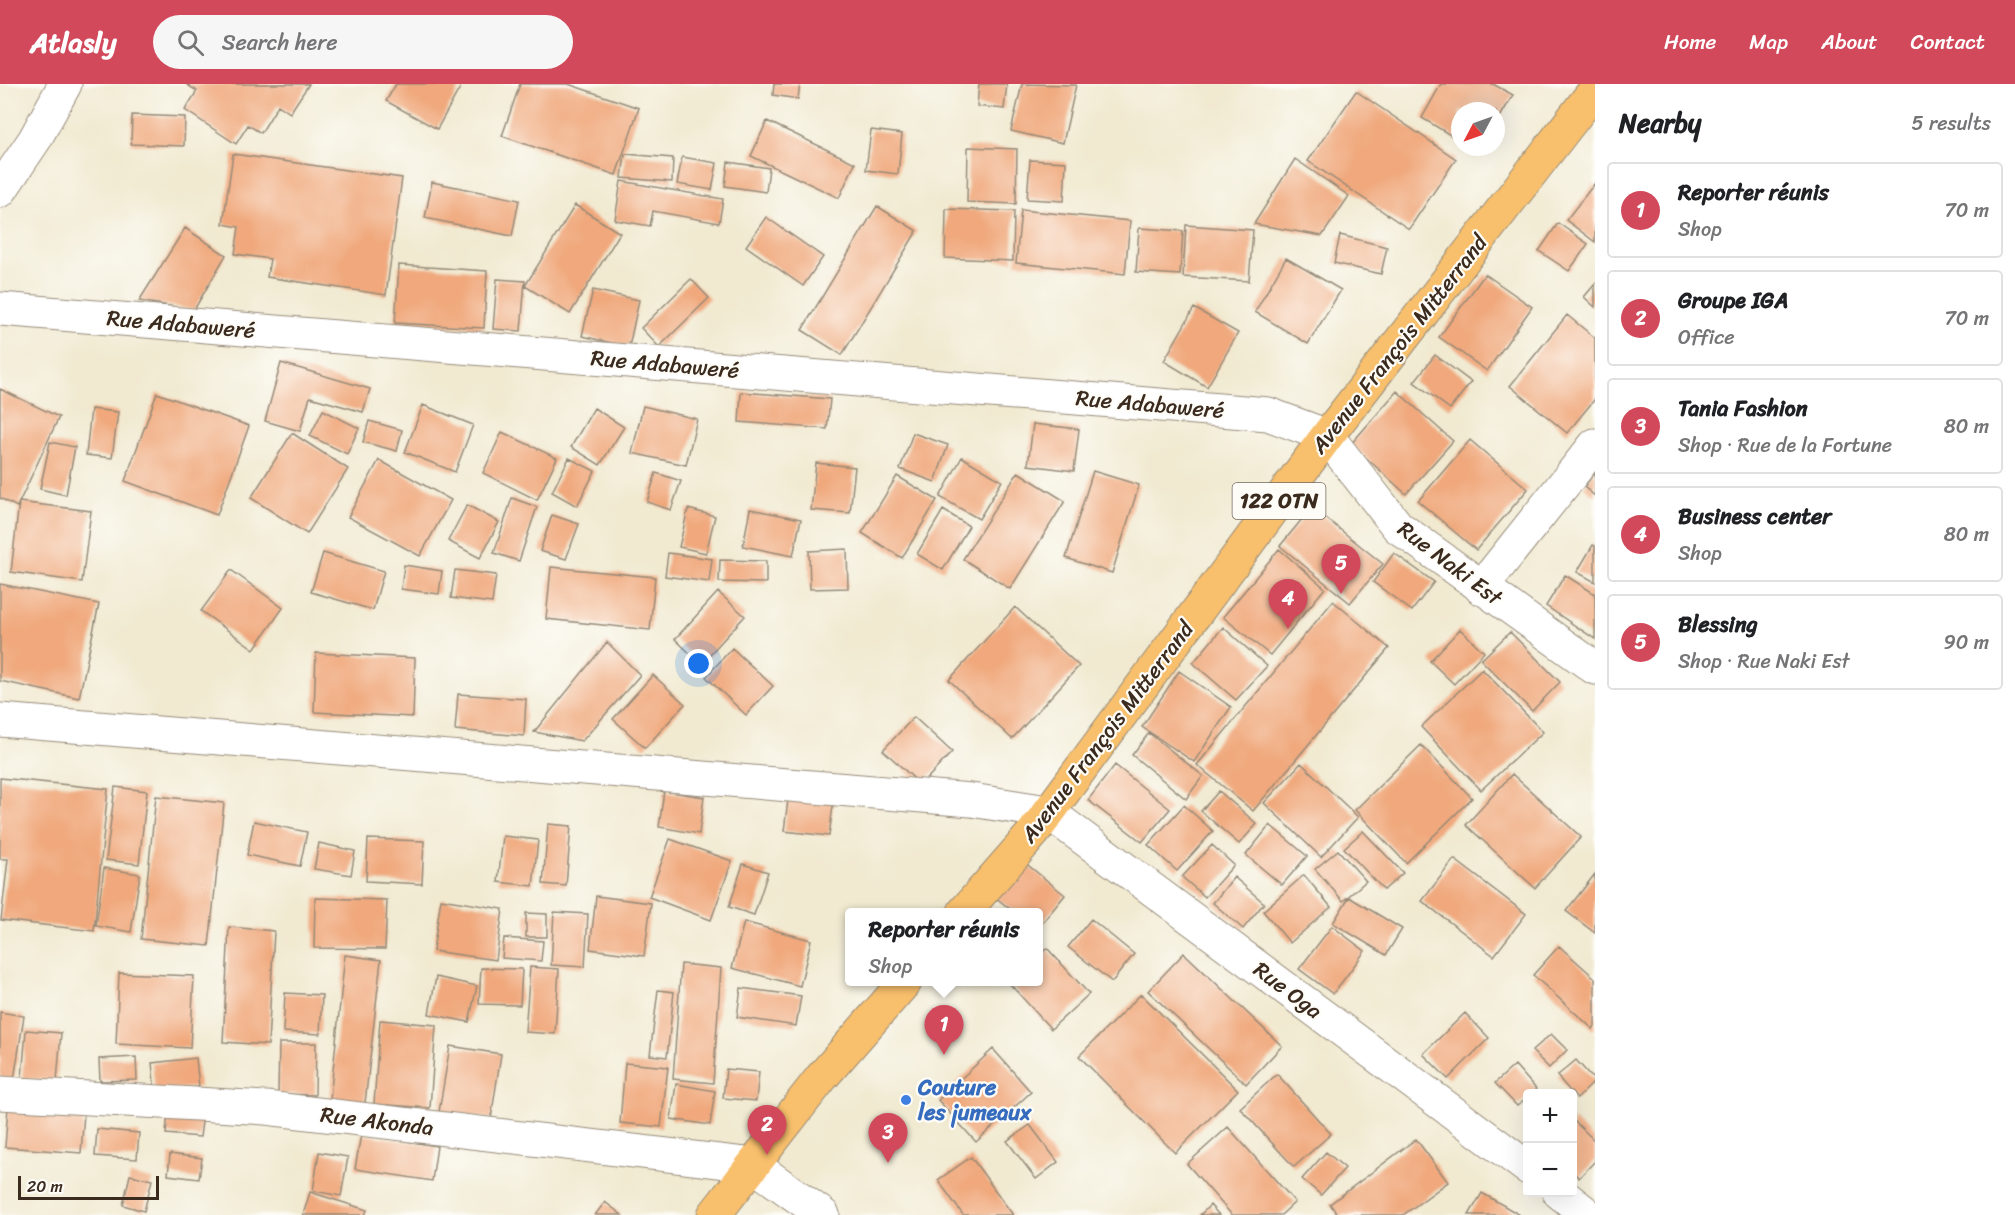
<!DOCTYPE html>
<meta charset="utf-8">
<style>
:root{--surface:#fff;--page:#f6f6f6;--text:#202124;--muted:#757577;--line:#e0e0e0;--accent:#d1495b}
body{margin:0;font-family:Sriracha,sans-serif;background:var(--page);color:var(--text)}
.controls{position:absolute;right:18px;bottom:18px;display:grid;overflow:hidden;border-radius:6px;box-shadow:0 6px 24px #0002}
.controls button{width:54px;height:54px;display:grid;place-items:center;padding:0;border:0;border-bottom:2px solid var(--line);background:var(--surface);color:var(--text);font:30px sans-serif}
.compass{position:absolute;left:1451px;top:18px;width:54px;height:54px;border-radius:50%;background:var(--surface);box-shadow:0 6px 24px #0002;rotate:229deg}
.scale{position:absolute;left:18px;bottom:15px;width:141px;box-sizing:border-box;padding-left:6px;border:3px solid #3b2a1e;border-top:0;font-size:16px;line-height:21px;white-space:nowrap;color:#3b2a1e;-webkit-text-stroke:4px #fdfcf7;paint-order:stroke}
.you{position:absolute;left:699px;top:580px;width:21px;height:21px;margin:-15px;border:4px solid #fff;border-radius:50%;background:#1a73e8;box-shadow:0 0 0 9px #1a73e833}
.badge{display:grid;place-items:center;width:39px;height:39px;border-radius:50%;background:var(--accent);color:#fff;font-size:20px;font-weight:700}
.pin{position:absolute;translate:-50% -50px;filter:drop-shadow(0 2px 3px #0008)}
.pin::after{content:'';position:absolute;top:32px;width:21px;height:18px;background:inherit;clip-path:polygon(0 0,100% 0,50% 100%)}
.popup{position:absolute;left:845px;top:824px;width:198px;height:78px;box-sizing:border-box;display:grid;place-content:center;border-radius:6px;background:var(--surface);filter:drop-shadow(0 2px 4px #0005);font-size:20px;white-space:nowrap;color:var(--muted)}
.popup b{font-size:22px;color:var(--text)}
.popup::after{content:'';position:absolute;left:50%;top:100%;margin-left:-12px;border:12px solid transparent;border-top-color:var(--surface)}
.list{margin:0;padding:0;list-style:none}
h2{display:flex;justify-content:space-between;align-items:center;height:78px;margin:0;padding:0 24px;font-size:26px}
h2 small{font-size:20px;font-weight:400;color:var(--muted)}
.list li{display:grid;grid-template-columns:39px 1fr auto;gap:18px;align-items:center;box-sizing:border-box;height:96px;margin:0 12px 12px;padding:0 12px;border:2px solid var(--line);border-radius:6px}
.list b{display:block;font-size:22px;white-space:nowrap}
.list p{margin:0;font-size:20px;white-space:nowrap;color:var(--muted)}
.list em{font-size:20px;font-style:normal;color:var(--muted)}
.icon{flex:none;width:33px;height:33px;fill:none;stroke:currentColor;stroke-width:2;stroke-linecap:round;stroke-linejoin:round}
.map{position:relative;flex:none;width:1595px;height:1131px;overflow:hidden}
header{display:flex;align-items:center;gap:36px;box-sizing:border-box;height:84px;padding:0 30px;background:var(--accent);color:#fff}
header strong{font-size:28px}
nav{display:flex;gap:33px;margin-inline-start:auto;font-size:21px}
.search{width:420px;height:54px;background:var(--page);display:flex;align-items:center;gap:15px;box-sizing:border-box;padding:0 21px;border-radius:33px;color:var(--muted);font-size:22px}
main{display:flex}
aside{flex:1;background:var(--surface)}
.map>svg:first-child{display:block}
.building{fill:#f0a87c}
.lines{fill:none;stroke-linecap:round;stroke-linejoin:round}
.minor-casing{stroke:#968a78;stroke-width:35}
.trunk-casing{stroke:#968a78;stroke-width:35}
.minor{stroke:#fff;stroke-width:33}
.trunk{stroke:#f8bf6c;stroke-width:33}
.shop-dot{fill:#3f7fe0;stroke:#fdfcf7;stroke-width:2}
.labels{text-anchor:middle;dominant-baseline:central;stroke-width:4.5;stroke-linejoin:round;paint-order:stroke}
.shield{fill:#fdfcf7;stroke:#75695f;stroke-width:1.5}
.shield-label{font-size:21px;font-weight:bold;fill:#3b2a1e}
.street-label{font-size:22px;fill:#3b2a1e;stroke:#fdfcf7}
.shop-label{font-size:22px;font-weight:bold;fill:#366cbe;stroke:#fdfcf7;text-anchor:start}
</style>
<header>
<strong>Atlasly</strong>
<div class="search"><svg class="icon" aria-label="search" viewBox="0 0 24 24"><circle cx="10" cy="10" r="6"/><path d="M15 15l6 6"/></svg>Search here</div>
<nav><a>Home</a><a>Map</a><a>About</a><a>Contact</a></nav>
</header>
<main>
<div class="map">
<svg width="1595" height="1131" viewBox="0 0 1595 1131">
<rect width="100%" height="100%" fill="#fdfcf7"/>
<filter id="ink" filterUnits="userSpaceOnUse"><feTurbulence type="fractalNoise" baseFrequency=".0167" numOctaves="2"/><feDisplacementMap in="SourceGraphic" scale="12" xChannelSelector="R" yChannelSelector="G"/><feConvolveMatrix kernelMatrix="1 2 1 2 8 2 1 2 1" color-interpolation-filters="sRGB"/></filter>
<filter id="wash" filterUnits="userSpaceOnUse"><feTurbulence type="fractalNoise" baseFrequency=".008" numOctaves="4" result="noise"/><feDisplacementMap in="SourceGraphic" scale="24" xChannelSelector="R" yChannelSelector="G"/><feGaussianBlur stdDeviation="1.35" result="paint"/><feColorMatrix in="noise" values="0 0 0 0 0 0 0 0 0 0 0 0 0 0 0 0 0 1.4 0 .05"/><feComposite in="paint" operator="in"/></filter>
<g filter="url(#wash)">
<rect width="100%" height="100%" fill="#f1ead1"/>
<g id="blocks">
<path class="building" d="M186 0H309L290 29 278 21 261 49 248 41 236 60 185 26 197 7Z
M396 0H462L437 45 386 17Z
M520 0H568L639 24 616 91 502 52Z
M774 0H800L798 15 773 11Z
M979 0H1007L1004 25 977 22Z
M1022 0 1076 1 1063 59 1011 47Z
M1441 0H1493L1513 11 1496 40V27H1460V57L1422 34Z
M1356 7 1456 75 1409 145 1308 77Z
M132 31 185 33 184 62 131 60Z
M767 37 855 79 839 114 751 72Z
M871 46 902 50 898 90 866 86Z
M968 63 1017 65 1016 120 967 118Z
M233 70 402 94 386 211 267 193 270 175 235 170 239 143 223 140Z
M625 70 673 74 672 98 622 94Z
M682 73 717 79 712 106 677 100Z
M1295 75 1349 112 1322 152 1254 140Z
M1030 76 1066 78 1064 117 1027 115Z
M728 78 769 84 766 108 725 102Z
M621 97 723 115 719 139 653 127 650 142 615 136Z
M432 98 519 116 512 152 425 134Z
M1595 99V158L1566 136Z
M575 121 620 149 570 230 525 202Z
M877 122 917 147 842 271 802 246Z
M946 125 1014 127 1013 177 945 174Z
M1021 126 1130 137 1125 190 1016 179Z
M766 133 823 173 803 202 746 162Z
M1558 139 1588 160 1569 187 1539 167Z
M1186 141 1253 146 1249 197 1183 193Z
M185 144 226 171 194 226 139 217Z
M1139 144 1183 147 1180 191 1136 188Z
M1340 151 1387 163 1381 190 1334 179Z
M1286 174 1341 206 1308 260 1255 228Z
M399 181 487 187 484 244 395 239Z
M1485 190 1532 223 1487 287 1439 253Z
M497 195 525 197 521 247 493 245Z
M691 195 709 214 659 263 641 244Z
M1595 200V223L1584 213Z
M593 206 639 216 629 263 582 252Z
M1194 224 1238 249 1207 303 1164 277Z
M1567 231 1595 254V315L1567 349 1510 302Z
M1435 271 1471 298 1450 325 1414 298Z
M281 279 370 305 363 328 310 313 300 347 265 337Z
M0 305 59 333 17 423 0 414Z
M1397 307 1453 357 1406 410 1351 360Z
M741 308 830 315 827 345 739 338Z
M157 309 249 342 217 431 125 397Z
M423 321 473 341 455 388 405 368Z
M643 322 697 335 686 381 632 369Z
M594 324 624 343 600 381 571 363Z
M91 325 118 328 112 374 86 371Z
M323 326 359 344 347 370 310 352Z
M369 337 402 346 397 367 363 358Z
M1033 340 1079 345 1074 387 1028 381Z
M502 348 557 374 537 416 483 389Z
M292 349 348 385 307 450 251 414Z
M913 349 948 361 935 398 900 385Z
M1470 356 1528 405 1476 466 1418 417Z
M50 358 75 363 66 411 40 405Z
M962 373 1002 397 979 435 940 413Z
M569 374 595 387 577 422 552 408Z
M379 376 451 416 420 472 348 433Z
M816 379 855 383 850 429 811 426Z
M1093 387 1139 401 1112 489 1066 474Z
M1018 388 1065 417 1010 505 963 475Z
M1595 388V412L1584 403Z
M656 389 681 397 671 426 647 418Z
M897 392 937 416 902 474 862 449Z
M512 414 537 423 519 477 494 469Z
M19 418 91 427 82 498 11 488Z
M467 421 499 438 480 474 448 457Z
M1312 423 1383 480 1350 519 1280 462Z
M688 425 715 432 706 469 679 463Z
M750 425 801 435 793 472 743 462Z
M943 426 969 442 943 486 917 470Z
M552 431 579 440 566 475 540 467Z
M1593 461 1595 462V498L1577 488Z
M847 465 848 504 810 505 809 467Z
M1279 465 1325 504 1270 571 1223 533Z
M323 469 384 487 373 526 311 508Z
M668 469 712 475 709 498 665 492Z
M1394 469 1434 498 1412 527 1373 498Z
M720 476 766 477V499L719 498Z
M404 481 442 487 439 510 401 505Z
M551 483 655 493 650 546 546 535Z
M231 486 283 524 254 565 201 527Z
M455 486 496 491 492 519 451 514Z
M1565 491 1595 510V555L1546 522Z
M0 500 99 520 79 614 0 597Z
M718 508 745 532 701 580 675 555Z
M1333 517 1389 564 1253 727 1197 681Z
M1015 523 1079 582 1012 655 949 596Z
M1223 543 1267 582 1236 616 1193 579Z
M1460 545 1484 568 1454 600 1430 577Z
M1510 548 1560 598 1532 627 1481 576Z
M607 558 640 591 582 657 534 648Z
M732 564 773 602 746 631 706 593Z
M316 569 415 574 413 633 314 628Z
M1482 585 1543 648 1481 706 1421 643Z
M1179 587 1231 623 1194 678 1142 643Z
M653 591 685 620 645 664 613 635Z
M458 610 526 615 524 652 455 646Z
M914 633 952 668 921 701 883 666Z
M1149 649 1203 692 1186 715 1132 671Z
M1421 661 1472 714 1406 779 1355 726Z
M1301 679 1358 733 1321 773 1264 719Z
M1115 681 1170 725 1142 758 1088 716Z
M1512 690 1581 753 1535 804 1466 741Z
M0 694 108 705 94 847 1 836 8 775H0Z
M115 703 147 707 139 780 106 776Z
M664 707 704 713 699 750 659 743Z
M1219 707 1257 740 1239 760 1201 727Z
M789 708 834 714 829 752 784 747Z
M156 712 224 719 209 862 141 855Z
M1184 721 1213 747 1177 787 1148 761Z
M254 737 307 748 300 782 247 771Z
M548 740 571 742 566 802 543 800Z
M1270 741 1307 772 1282 801 1246 771Z
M1363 747 1403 789 1384 806 1344 764Z
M503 752 538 756 533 802 498 798Z
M368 755 424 757 422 800 366 797Z
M670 755 732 777 711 836 649 813Z
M319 759 355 767 351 791 314 785Z
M1212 761 1234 781 1205 813 1182 793Z
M1338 766 1366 797 1343 817 1315 785Z
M1454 775 1526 830 1494 872 1422 817Z
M1024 778 1065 811 1038 844V828H1014L995 813Z
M743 780 768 788 754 831 729 823Z
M104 784 140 790 131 848 96 842Z
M1595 790V849L1566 827Z
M1304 791 1331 823 1290 859 1263 827Z
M1234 793 1264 819 1243 845 1213 819Z
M596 812 651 819 644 872 590 865Z
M1349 813 1402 845 1386 871 1333 839Z
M315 814 387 816 385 865 314 864Z
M441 815 503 825 496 876 433 867Z
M554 828 588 830 585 883 551 881Z
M526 829 547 830V853H526Z
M1091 835 1134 870 1112 898 1068 863Z
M744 838 811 856 800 902 732 884Z
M1332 842 1365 867 1333 910 1299 885Z
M229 843 274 847 268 961 223 958Z
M504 854 543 857 541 877 502 874Z
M1559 862 1595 894V942L1593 945 1533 891Z
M1047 864 1089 910 1051 945 1009 899 1011 898H1038V872Z
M1184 869 1282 962 1246 1000 1148 907Z
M345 871 381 876 365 1019 330 1015Z
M681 880 721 884 713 999 673 995Z
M530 883 559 885 555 950 525 948Z
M481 884 522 885 520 921 479 920Z
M119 889 194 892 190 964 116 960Z
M436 893 477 902 469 938 429 930Z
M741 904 801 912 796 942 737 933Z
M658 906 674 908 667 973 650 971Z
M285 909 322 911 320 950 283 948Z
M1141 910 1238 1006 1175 1069 1079 972Z
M0 928 24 932 14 996 0 993Z
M1465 929 1489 954 1448 995 1423 970Z
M380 936 436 941 430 1024 374 1020Z
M26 946 61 949 57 997 22 994Z
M1551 950 1567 966 1549 984 1532 967Z
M279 959H316L315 1011 278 1010Z
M450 962 501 970 491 1035 439 1028Z
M993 965 1031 1008 976 1058 938 1016Z
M136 973 137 996 100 997 99 975Z
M196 974 199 1003 155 1007 152 979Z
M1576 976 1595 997 1577 1015 1557 992Z
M625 979 668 983 661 1043 620 1039Z
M1515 981 1536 1005 1531 1010H1528V1013L1517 1022 1495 999Z
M726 985 759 988 756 1017 723 1014Z
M1277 990 1331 1050 1294 1083 1240 1024Z
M676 1000 715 1007 710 1041 671 1035Z
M8 1023 84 1029 81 1069 5 1063Z
M168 1027 203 1030 200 1053 166 1050Z
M1572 1035 1595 1057V1077L1579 1094 1572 1087Z
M1030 1041 1058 1078 1036 1095 1007 1057Z
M1228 1043 1295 1118 1281 1131H1232L1187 1080Z
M97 1045 139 1049 137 1075 95 1072Z
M361 1050 437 1062 432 1097 355 1085Z
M1416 1055 1448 1098 1403 1131H1338L1330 1120Z
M319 1068 348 1073 341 1112 313 1107Z
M1326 1068 1345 1084 1321 1111 1302 1095Z
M170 1070 202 1074 199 1095 168 1091Z
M971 1073 1013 1131H963L938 1096Z
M130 1091 152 1096 144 1127 123 1121Z
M310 1108 367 1126 365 1131H303Z
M1482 1109 1520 1131H1469Z
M605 1118 622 1131H595Z
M1210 1121 1219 1131H1200Z"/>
</g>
</g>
<g filter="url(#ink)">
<use href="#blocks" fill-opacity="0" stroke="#968a78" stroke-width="1.5"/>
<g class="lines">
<g class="minor-casing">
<path id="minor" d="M0 107 35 55 65 0
M0 225 1268 330 1327 352 1398 443 1595 584
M1481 504 1595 361
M0 636 971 716 1048 728 1528 1084
M0 1009 266 1024 753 1081 823 1131
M1559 1108 1588 1131"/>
</g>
<g class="trunk-casing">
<path id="trunk" d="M964 828 1034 748 1327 352 1595 6
M714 1131 821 994 905 898"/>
</g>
<use href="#minor" class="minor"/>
<use href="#trunk" class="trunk"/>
</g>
</g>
<circle class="shop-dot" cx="906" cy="1016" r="6"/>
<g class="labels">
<rect class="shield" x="1232.5" y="399" width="93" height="36" rx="4.5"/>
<g class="shield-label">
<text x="1279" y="417">122 OTN</text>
</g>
<g class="street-label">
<text transform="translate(181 240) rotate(5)">Rue Adabaweré</text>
<text transform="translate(1399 260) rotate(-52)">Avenue François Mitterrand</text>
<text transform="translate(665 280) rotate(5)">Rue Adabaweré</text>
<text transform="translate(1150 320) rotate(5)">Rue Adabaweré</text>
<text transform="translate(1450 479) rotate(37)">Rue Naki Est</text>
<text transform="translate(1107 648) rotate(-53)">Avenue François Mitterrand</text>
<text transform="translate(1288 906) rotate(37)">Rue Oga</text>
<text transform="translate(377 1037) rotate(7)">Rue Akonda</text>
</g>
<g class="shop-label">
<text x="918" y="1003">Couture<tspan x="918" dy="25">les jumeaux</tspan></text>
</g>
</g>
</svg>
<div class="controls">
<button>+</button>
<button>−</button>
</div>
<svg class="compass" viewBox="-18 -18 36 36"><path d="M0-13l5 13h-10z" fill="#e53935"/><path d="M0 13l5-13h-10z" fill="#757577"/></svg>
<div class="scale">20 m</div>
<div class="you"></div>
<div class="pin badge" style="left:944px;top:971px">1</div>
<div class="popup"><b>Reporter réunis</b>Shop</div>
<div class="pin badge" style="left:767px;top:1071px">2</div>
<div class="pin badge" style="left:888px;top:1079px">3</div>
<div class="pin badge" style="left:1288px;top:545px">4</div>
<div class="pin badge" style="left:1341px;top:510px">5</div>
</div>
<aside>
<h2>Nearby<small>5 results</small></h2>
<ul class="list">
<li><span class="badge">1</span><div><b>Reporter réunis</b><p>Shop</p></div><em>70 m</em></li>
<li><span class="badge">2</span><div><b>Groupe IGA</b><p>Office</p></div><em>70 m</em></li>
<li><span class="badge">3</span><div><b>Tania Fashion</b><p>Shop · Rue de la Fortune</p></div><em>80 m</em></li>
<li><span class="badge">4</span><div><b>Business center</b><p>Shop</p></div><em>80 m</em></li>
<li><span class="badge">5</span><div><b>Blessing</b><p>Shop · Rue Naki Est</p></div><em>90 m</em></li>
</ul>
</aside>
</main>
